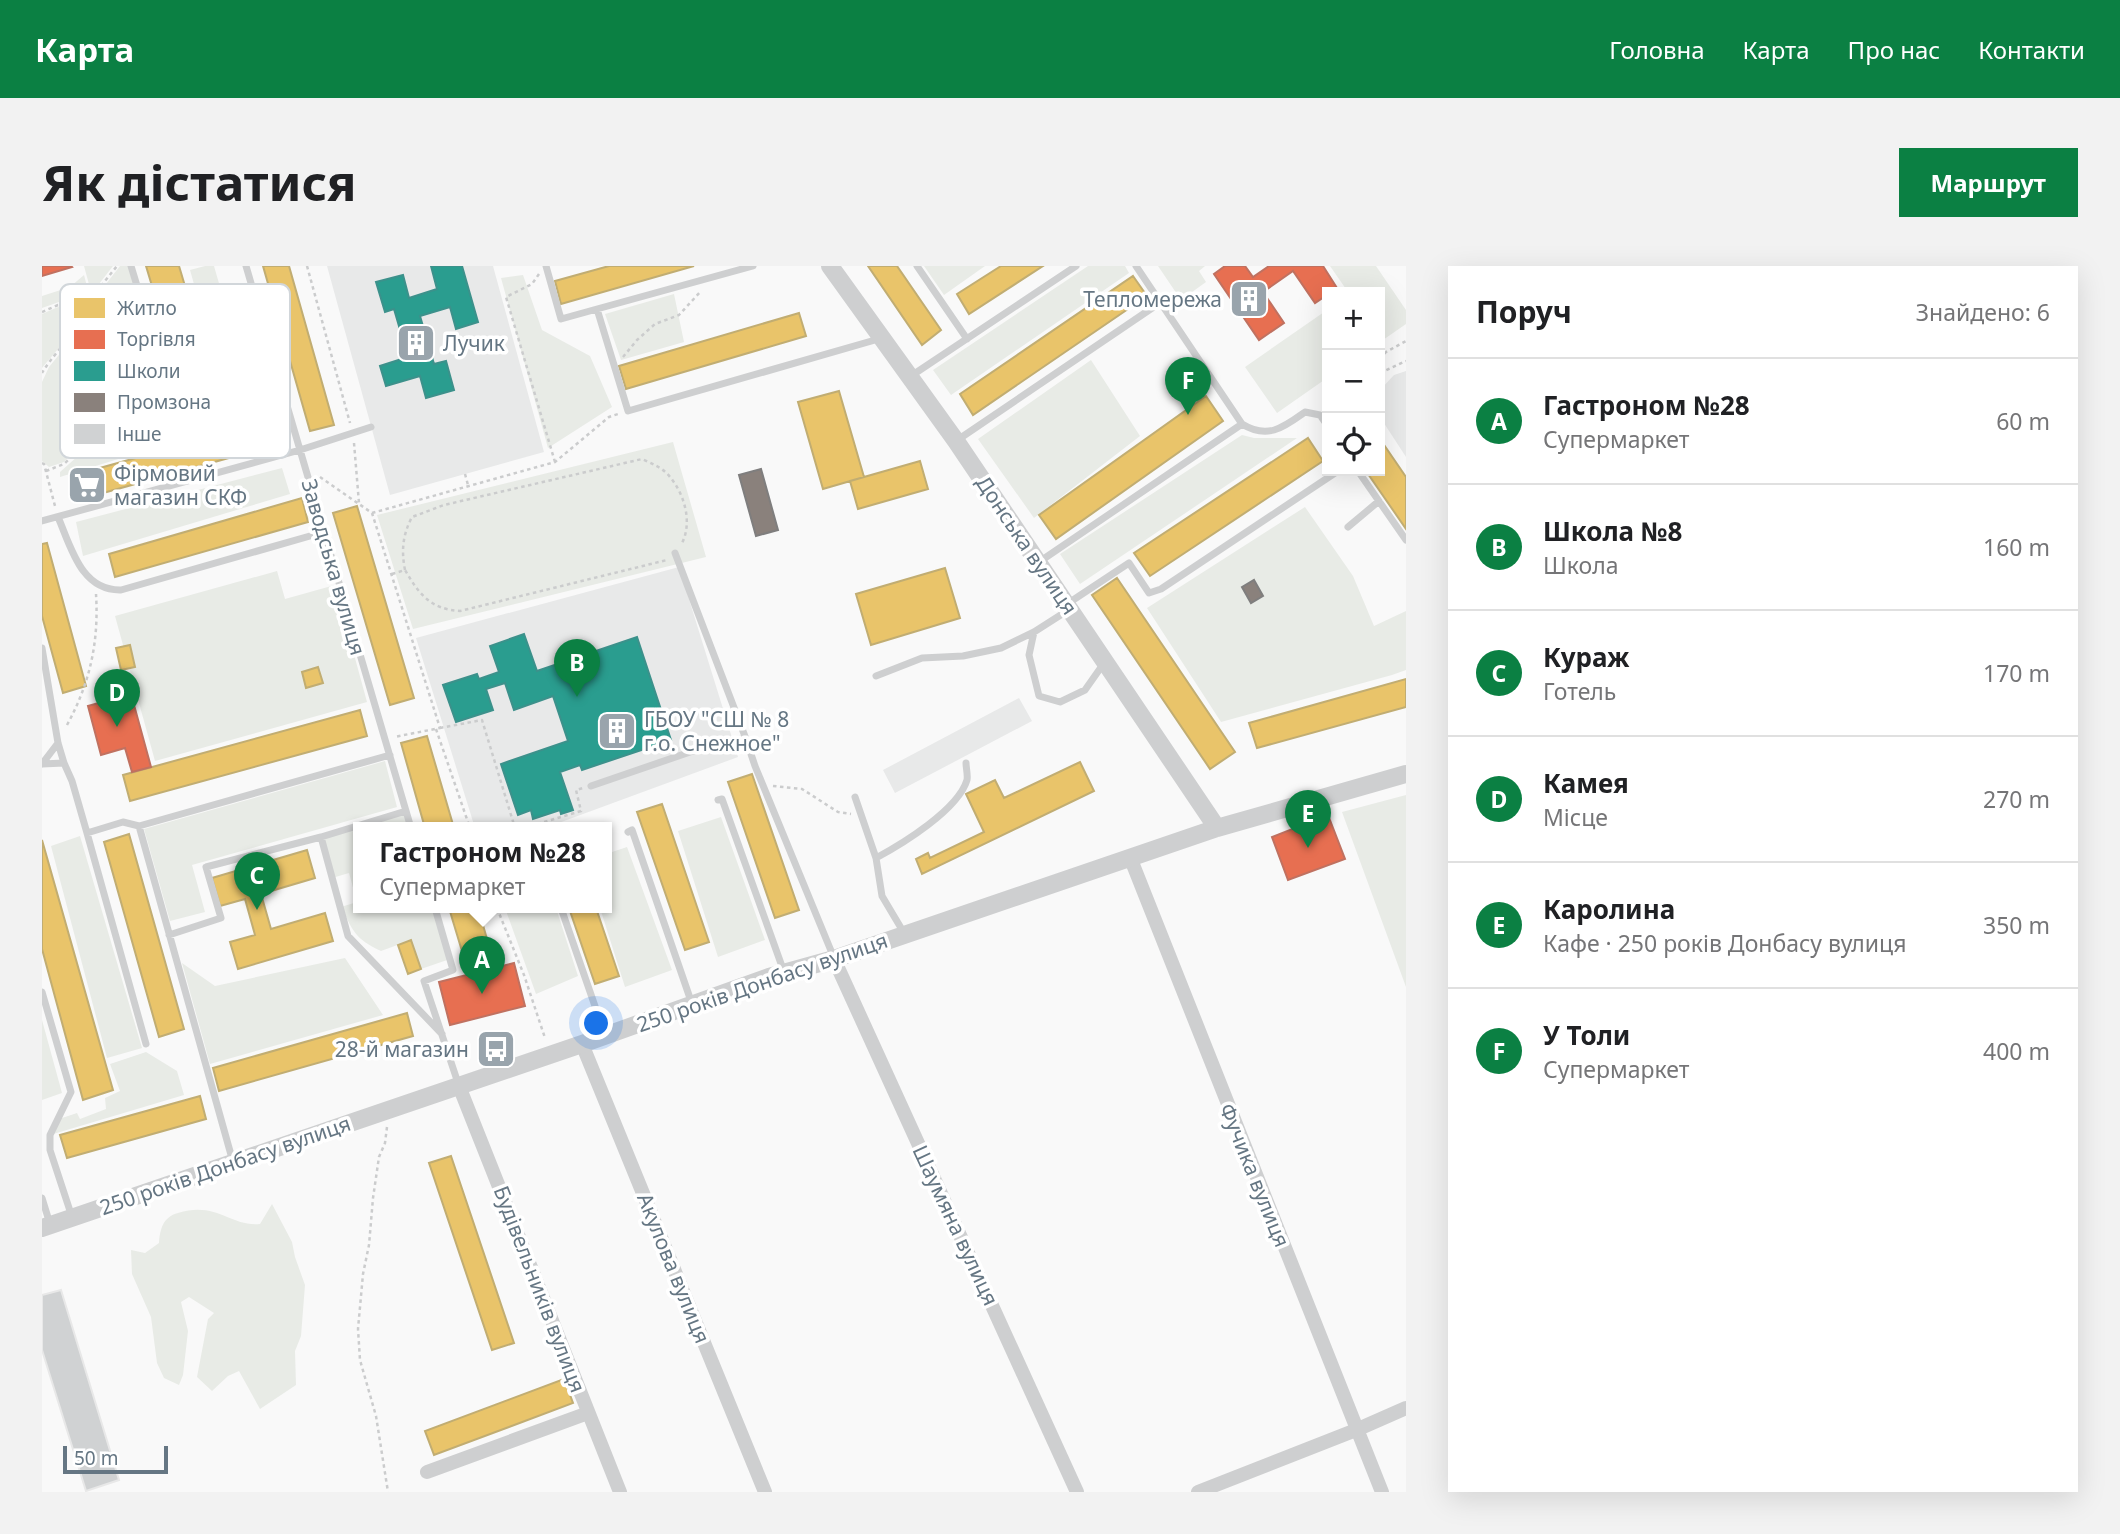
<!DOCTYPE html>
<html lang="uk">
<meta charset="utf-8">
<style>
:root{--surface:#fff;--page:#f2f2f2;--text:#202124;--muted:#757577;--line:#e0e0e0;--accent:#0b8043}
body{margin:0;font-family:"Noto Sans",sans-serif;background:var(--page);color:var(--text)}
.controls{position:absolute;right:21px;top:21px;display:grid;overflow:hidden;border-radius:0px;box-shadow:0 7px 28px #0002}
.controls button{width:63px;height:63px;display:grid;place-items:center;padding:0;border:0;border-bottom:2px solid var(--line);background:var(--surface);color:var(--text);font:35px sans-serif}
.scale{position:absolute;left:21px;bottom:18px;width:105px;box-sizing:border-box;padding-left:7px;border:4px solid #657683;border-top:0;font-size:19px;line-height:24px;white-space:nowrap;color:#657683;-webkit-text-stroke:5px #fff;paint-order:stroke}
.you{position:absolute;left:555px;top:758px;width:24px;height:24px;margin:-18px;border:5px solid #fff;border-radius:50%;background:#1a73e8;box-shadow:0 0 0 10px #1a73e833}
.badge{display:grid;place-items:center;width:46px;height:46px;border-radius:50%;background:var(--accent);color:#fff;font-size:23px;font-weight:700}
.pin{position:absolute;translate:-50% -58px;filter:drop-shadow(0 2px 4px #0008)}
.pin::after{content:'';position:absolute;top:37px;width:24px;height:21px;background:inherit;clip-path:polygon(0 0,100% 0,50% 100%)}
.popup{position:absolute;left:311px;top:556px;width:259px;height:91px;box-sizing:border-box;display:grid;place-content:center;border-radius:0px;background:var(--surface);filter:drop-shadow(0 2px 5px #0005);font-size:23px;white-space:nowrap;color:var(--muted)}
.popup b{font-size:26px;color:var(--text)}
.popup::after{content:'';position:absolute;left:50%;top:100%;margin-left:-14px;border:14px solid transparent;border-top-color:var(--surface)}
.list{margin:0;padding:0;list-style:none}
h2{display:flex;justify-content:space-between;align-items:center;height:91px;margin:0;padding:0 28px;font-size:30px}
h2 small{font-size:23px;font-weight:400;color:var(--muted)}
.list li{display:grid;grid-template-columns:46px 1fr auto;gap:21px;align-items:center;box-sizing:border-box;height:126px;padding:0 28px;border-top:2px solid var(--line)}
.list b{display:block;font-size:26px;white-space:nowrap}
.list p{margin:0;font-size:23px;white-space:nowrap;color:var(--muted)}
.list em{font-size:23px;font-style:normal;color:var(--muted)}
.icon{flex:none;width:38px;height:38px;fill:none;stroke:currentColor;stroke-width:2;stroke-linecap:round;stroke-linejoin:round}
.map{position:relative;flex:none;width:1364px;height:1226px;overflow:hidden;border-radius:0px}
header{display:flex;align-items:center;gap:42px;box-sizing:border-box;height:98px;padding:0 35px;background:var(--accent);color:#fff}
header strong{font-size:33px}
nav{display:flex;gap:38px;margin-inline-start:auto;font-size:24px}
.intro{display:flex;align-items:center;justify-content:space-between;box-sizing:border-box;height:168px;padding:0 42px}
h1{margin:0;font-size:49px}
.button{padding:18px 32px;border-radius:0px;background:var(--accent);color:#fff;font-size:24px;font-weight:700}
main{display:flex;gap:42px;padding:0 42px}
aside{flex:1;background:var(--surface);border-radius:0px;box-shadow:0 7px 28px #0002}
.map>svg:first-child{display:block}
.built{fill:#e8e9e9}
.green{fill:#e8ebe6}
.homes{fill:#e9c46a;stroke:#c1ad72;stroke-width:2}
.shops{fill:#e76f51;stroke:#c07160;stroke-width:2}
.schools{fill:#2a9d8f;stroke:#3c918b;stroke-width:2}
.industry{fill:#8a817c;stroke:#7f7e7e;stroke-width:2}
.building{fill:#d0d2d3;stroke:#e8e8e8;stroke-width:2}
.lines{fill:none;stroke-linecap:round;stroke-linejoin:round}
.path{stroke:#cbcccd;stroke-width:2.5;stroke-dasharray:3.5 3.5;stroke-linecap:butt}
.service{stroke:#cecfd0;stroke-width:7}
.minor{stroke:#cecfd0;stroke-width:14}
.tertiary{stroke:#cecfd0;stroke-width:18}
.labels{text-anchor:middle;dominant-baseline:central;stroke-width:7;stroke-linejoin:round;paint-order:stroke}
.poi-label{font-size:21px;fill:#657683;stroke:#fff;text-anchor:start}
.street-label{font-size:21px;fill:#657683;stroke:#fff}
.key{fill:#fff;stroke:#d1d6da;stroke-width:2}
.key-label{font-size:19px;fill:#657683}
</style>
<header>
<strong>Карта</strong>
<nav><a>Головна</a><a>Карта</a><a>Про нас</a><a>Контакти</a></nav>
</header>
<div class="intro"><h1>Як дістатися</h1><a class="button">Маршрут</a></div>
<main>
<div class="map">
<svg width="1364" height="1226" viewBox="0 0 1364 1226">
<rect width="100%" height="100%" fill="#f9f9f9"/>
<path class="built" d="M285 0H451L502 186 348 229Z
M1364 105V191L1338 151V124L1352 109Z
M637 301 696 491 503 562H433L374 372Z
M977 432 990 455 853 527 841 504Z"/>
<path class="green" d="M42 0H71L57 18 48 22Z
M78 0H87L113 86 100 101 83 97 29 74 34 62V43L60 23Z
M163 0H172L185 45 203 40 233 146 191 157 148 4Z
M882 0H943L902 29Z
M1046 0H1083L1087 7 909 129 891 104Z
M1116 0H1163L1157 5 1164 16 1139 34Z
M1288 0H1334L1364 44V58L1338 76V26H1306Z
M42 9 46 24 31 38 17 36 0 42V30L28 21Z
M481 9 500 64 548 90 570 141 506 182 459 12Z
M632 28 642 76 579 94 563 48Z
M16 41 29 43C32 70 16 82 0 102V48Z
M1285 44V112L1235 147 1203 101Z
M25 79 92 107 64 138 60 152 53 163 22 196 7 201 0 195V116L7 101Z
M1049 94 1098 170 992 252 936 173Z
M135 127 142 135 172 133 180 161 18 211V206L55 173Z
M1200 169 1212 172H1255L1038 318 1018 288Z
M631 176 664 291 371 363 335 249Z
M240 202 248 228 41 290 34 256Z
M1263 241 1311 310 1332 360 1364 345V404L1350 409 1179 456 1105 342Z
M235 305 243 333 293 319 325 436 113 495 73 350Z
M343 495 355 541 150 599 163 646 128 655 102 563Z
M1364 529V721L1300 546Z
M364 545 369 562H316V642H393L408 693 379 703 369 674 339 685C312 672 312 666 299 641L315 636 307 607 290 612 279 571Z
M679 551 723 674 676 691 636 565Z
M38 570 100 782 65 792 9 580Z
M585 581 630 704 583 721 558 642H564V588Z
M463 642H514L536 710 494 728Z
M303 692 341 749 168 798 140 697 173 720Z
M0 754 20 827 0 834Z
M104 786 135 805 142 829 8 869 14 854 35 847 38 853 64 843 63 832 78 825 68 798Z
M230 938 250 976 253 991 263 1019 259 1070 253 1085 254 1119 218 1143 197 1105 186 1110 170 1125 155 1111 166 1053 172 1047 147 1031 139 1036 146 1065 141 1109 137 1119 122 1112 115 1097 109 1051 90 1008 89 984 103 987 117 977C118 963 121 951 136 947 175 935 188 961 218 958Z"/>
<path class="homes" d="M104 0H137L165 94 135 103Z
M221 0H247L292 159 268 165Z
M567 0H652L519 38 513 15Z
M826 0H855L899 64 880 79Z
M959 0H1001L927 48 915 28Z
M1091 10 1105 30 931 149 918 128Z
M757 47 764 70 584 123 577 100Z
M797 125 822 211 781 223 756 136Z
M1164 130 1181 155 1014 273 997 249Z
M238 152 244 176 36 234 29 210Z
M1266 172 1281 195 1108 310 1092 287Z
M1338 173 1364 211V263L1324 205H1338Z
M878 195 886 223 816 243 808 215Z
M260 232 266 256 73 311 67 288Z
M315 240 372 432 348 439 291 247Z
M5 277 44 420 21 427 0 350V278Z
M903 302 918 352 829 379 814 328Z
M1075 312 1193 486 1168 503 1050 329Z
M88 379 93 401 79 404 74 382Z
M276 401 281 417 264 422 260 406Z
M1364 413V441L1215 482 1207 457Z
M318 444 325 470 88 535 81 509Z
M385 470 412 562H383L359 477Z
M1038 496 1052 525 880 608 874 593 886 587 888 592 942 566 924 528 953 514 962 532Z
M710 508 757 644 733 652 686 516Z
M620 538 667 676 643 684 595 546Z
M87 568 142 763 117 771 62 576Z
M0 574 71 824 41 834 0 683Z
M265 584 273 612 219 628 229 663 283 647 291 675 196 703 188 676 213 669 203 633 178 640 170 612Z
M407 642H436L452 697 426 705Z
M527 642H554L577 710 553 718Z
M369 674 379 703 366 708 356 679Z
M365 747 371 770 177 825 171 802Z
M158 830 164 853 25 892 18 869Z
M409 890 472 1077 450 1084 387 897Z
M522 1113 531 1137 392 1189 383 1165Z"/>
<path class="shops" d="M0 0H29L30 1 0 10Z
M1183 0H1203L1211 11 1227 0H1281L1295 22 1285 26V29L1273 37 1251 5 1221 26 1242 57 1217 74 1172 8Z
M89 428 109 501 90 506 83 482 59 489 46 440Z
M1286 549 1303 593 1246 614 1230 571Z
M472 697 483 740 408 759 397 716Z"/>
<path class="schools" d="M389 0H420L436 56 414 63 408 41 378 50 392 98 404 95 412 124 384 132 378 110 344 120 338 100 366 91 352 43 343 46 334 16 361 9 367 32 395 23Z
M482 368 495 405 595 371 629 474 540 504 538 499 518 506 531 544 519 548 518 544 491 553 489 544 476 549 459 498 526 475 511 430 472 444 463 417 444 423 451 444 414 456 401 419 435 408 437 413 457 406 448 380Z"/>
<path class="industry" d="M719 203 736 264 714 270 697 209Z
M1212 314 1221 330 1209 337 1200 321Z"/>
<path class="building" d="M19 1024 77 1214 44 1225 0 1084V1029Z"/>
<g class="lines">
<path class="path" d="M265 0 308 157
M497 8 490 18 464 31 513 196
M31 41 59 20 75 0
M0 46 16 39 31 41C34 75 15 81 0 107
M24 75 84 101 102 104
M581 91 595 74 613 58 637 49 659 25
M1338 93 1344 86 1364 75
M1338 107 1364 95
M57 165 66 152 69 140 109 96
M312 177 317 237
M0 197 2 198 13 240
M4 205 22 198 56 166 71 162 124 126 144 111 177 126 236 139
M423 208 426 219
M278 211 330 247 398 462 352 471
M330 247 513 196 567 151 576 148
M363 304C359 284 361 268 370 251L402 239 600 193C611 198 621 202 628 211 643 229 651 258 639 279
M350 308 363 304C377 328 388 343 418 345L625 294
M25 459C48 417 57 376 54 328
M398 462 440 454 473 562
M394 463 428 562
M731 520 760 523 796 546 809 548
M482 562 539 545 534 524 541 522
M455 642 482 709 503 772
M345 861 343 877 337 891 331 932 327 979 321 1008 316 1063 318 1094 334 1150 346 1226"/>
<path class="service" d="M89 0 116 89
M204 0 369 562
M504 0 519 53 555 43 586 145 840 72
M875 0 925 73
M1094 0 1200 158
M555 43 711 0
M869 110 1034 0
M914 175 1119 36
M1316 205 1364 274
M16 251C29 281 39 325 79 324L282 266
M0 255 258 184 329 161
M1306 261 1337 235
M633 287 704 473
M997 296 1200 158C1226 174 1242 161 1263 146L1278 149 1285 159
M1025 338 1087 297 1107 327 1119 323 1296 205
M992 366 987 389 997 430 1018 436 1043 424 1062 397
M0 382 16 477 22 497
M834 410 880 392 921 390 959 382 992 366 1028 343
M0 498 22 497 30 515 45 567 81 556 97 560 348 489
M0 498 16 477
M549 520 683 474 704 473 713 500 792 692
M813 531 834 592
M676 534 680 533 742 706
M97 560 191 896
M586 566 590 564 650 738
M45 567 104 778
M279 571 364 545
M393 642 411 704 382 715 417 820
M519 642 563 769
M862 667 840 630 834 592C860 578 916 544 925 514 926 509 924 502 924 497
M127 669 179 652 164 601 279 571 306 670 400 768
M0 726 29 826 8 869V884L30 951
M0 932 8 958"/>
<path class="minor" d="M1088 591 1340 1226
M792 693 1035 1226
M540 778 723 1226
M417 820 578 1226
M385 1206 546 1147
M1156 1226 1314 1164 1364 1142"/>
<path class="tertiary" d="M788 0 914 175 1175 562
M0 962 540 778 727 711 792 693 1175 562 1364 508"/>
</g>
<defs>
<g id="building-square" transform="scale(2.0125)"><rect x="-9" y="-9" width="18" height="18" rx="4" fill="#99a4ac" stroke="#fff"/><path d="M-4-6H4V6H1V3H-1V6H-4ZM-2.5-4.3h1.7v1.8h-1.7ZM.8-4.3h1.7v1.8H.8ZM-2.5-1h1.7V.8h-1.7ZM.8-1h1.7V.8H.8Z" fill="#fff"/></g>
<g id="supermarket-square" transform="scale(2.0125)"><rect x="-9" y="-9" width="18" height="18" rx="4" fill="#99a4ac" stroke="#fff"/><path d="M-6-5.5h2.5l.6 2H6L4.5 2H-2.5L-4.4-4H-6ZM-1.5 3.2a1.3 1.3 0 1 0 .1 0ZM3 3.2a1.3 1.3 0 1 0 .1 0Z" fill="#fff"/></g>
<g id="bus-square" transform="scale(2.0125)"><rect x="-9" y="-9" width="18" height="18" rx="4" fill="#99a4ac" stroke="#fff"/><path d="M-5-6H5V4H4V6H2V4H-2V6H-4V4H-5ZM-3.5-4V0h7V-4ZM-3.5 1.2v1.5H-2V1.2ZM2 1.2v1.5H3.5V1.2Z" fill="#fff"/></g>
</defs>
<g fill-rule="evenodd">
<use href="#building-square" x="1207" y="33"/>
<use href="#building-square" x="374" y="77"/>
<use href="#supermarket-square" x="45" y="219"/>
<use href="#building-square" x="575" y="465"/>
<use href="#bus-square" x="454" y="783"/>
</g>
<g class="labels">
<g class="poi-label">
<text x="1180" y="33" text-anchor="end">Тепломережа</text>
<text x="401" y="77">Лучик</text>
<text x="72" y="207">Фірмовий<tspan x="72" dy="24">магазин СКФ</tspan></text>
<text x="602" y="453">ГБОУ "СШ № 8<tspan x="602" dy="24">г.о. Снежное"</tspan></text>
<text x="427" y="783" text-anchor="end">28-й магазин</text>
</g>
<g class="street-label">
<text transform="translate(985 279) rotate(56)">Донська вулиця</text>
<text transform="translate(292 301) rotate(74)">Заводська вулиця</text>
<text transform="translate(720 716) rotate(-19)">250 років Донбасу вулиця</text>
<text transform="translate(183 899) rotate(-19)">250 років Донбасу вулиця</text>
<text transform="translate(1213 909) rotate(68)">Фучика вулиця</text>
<text transform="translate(914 959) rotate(65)">Шаумяна вулиця</text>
<text transform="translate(632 1002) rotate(68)">Акулова вулиця</text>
<text transform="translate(498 1023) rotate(69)">Будівельників вулиця</text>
</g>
</g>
<rect x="18" y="18" width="230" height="174" rx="10" class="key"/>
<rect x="32" y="32" width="31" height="20" fill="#e9c46a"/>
<rect x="32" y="64" width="31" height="19" fill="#e76f51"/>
<rect x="32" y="95" width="31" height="20" fill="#2a9d8f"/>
<rect x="32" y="127" width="31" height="19" fill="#8a817c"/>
<rect x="32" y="158" width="31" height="20" fill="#d0d2d3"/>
<g class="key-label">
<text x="75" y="49">Житло</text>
<text x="75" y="80">Торгівля</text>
<text x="75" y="112">Школи</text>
<text x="75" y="143">Промзона</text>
<text x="75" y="175">Інше</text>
</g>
</svg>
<div class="controls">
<button>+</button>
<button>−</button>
<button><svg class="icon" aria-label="locate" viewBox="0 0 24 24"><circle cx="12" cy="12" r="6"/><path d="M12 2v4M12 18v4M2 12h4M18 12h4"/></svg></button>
</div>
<div class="scale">50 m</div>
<div class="you"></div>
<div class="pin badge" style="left:440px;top:728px">A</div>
<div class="popup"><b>Гастроном №28</b>Супермаркет</div>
<div class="pin badge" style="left:535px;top:431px">B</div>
<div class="pin badge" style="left:215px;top:644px">C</div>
<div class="pin badge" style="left:75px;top:461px">D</div>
<div class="pin badge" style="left:1266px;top:582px">E</div>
<div class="pin badge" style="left:1146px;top:149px">F</div>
</div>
<aside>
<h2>Поруч<small>Знайдено: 6</small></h2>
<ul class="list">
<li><span class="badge">A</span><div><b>Гастроном №28</b><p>Супермаркет</p></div><em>60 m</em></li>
<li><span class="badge">B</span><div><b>Школа №8</b><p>Школа</p></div><em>160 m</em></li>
<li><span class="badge">C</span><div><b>Кураж</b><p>Готель</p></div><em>170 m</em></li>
<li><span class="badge">D</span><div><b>Камея</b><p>Місце</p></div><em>270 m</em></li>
<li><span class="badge">E</span><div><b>Каролина</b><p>Кафе · 250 років Донбасу вулиця</p></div><em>350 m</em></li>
<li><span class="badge">F</span><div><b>У Толи</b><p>Супермаркет</p></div><em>400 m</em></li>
</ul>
</aside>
</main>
